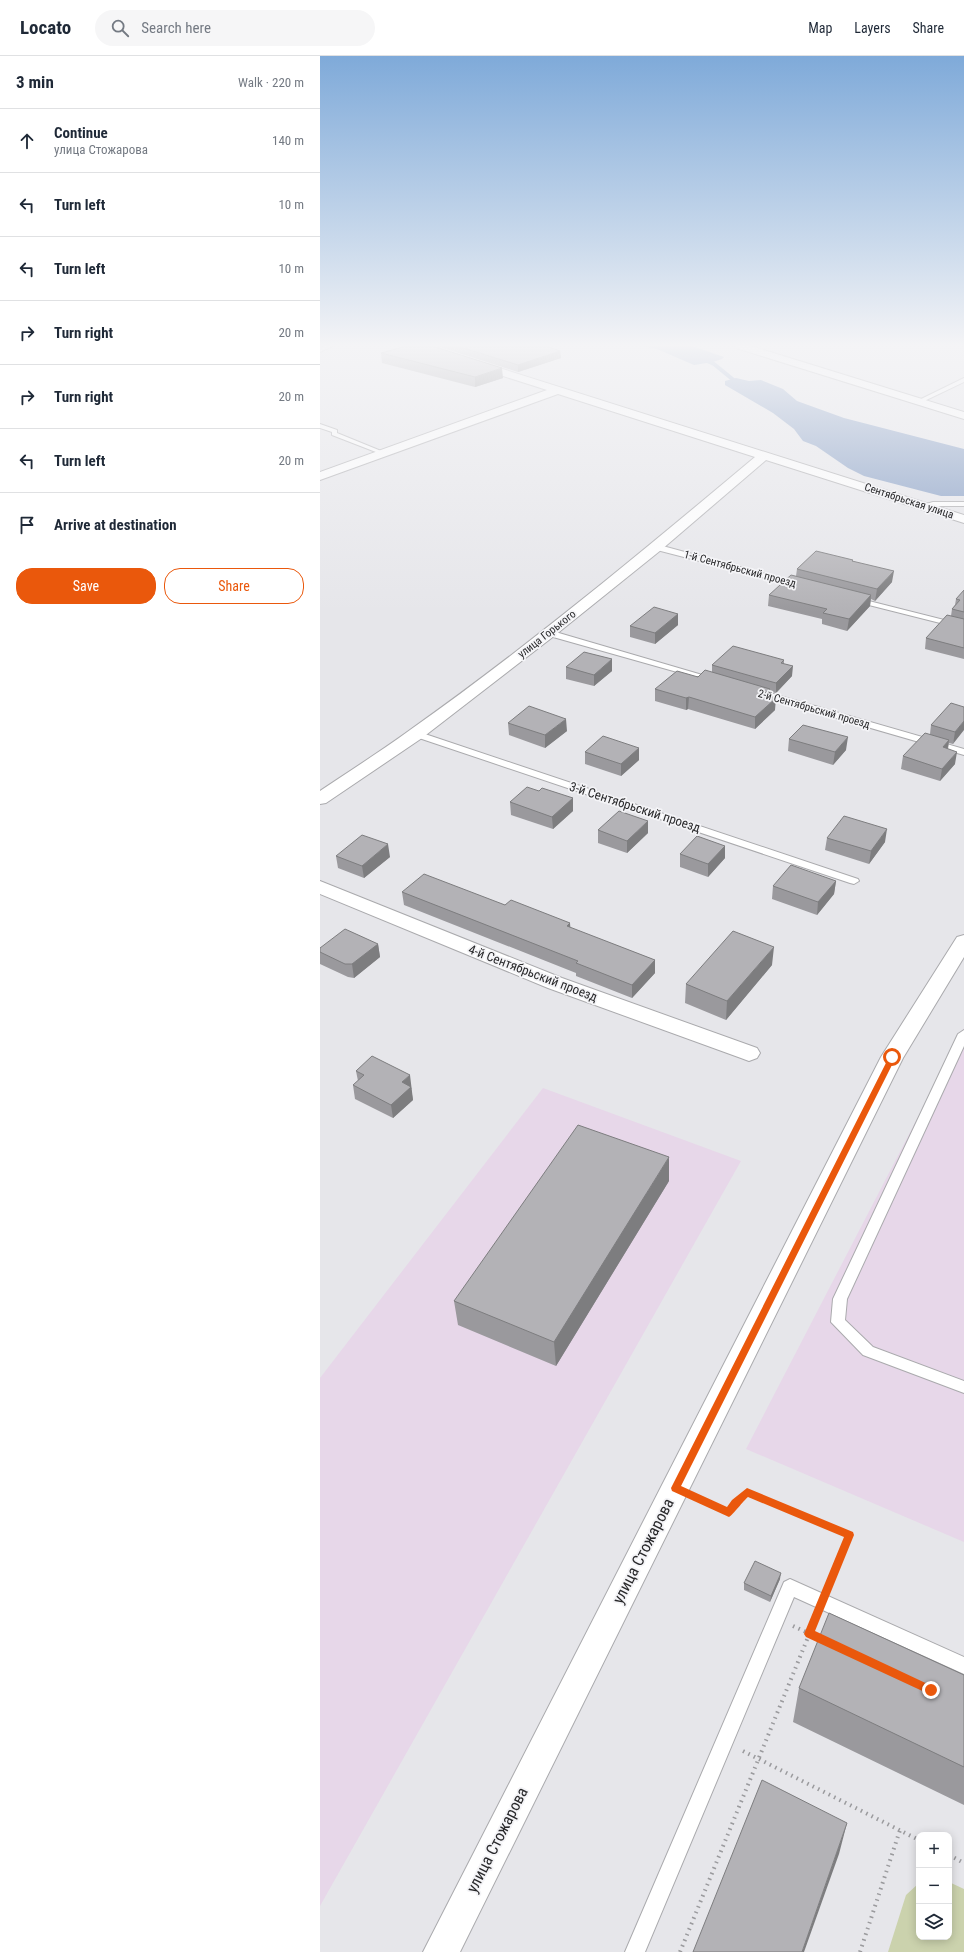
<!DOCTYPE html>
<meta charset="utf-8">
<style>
:root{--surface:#fff;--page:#f6f6f7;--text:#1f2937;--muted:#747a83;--line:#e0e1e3;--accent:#ea580c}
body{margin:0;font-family:"Roboto Condensed",sans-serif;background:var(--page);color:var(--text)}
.controls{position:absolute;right:12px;bottom:12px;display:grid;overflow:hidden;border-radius:8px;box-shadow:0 2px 10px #0003}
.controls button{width:36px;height:36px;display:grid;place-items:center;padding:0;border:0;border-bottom:1px solid var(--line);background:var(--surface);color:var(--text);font:20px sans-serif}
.stop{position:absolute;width:12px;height:12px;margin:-9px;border:3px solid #ea580c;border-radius:50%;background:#fff}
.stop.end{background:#ea580c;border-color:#fff;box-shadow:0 1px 4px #0008}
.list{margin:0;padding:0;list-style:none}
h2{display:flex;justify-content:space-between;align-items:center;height:52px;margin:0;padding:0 16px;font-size:17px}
h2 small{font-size:13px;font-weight:400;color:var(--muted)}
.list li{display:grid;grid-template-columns:26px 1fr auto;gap:12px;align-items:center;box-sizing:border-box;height:64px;padding:0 16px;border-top:1px solid var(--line)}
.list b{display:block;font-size:15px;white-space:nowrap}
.list p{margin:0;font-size:13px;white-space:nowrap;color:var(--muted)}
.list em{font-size:13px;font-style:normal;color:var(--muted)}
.actions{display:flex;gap:8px;padding:12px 16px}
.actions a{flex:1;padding:9px 0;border:1px solid var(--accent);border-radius:16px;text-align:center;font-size:14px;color:var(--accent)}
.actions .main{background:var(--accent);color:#fff}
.icon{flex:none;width:22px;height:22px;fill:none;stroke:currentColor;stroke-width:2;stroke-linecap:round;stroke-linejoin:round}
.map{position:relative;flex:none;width:644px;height:1896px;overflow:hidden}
header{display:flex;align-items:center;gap:24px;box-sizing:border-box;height:56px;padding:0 20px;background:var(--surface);border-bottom:1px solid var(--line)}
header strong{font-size:19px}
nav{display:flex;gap:22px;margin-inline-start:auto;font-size:14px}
.search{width:280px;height:36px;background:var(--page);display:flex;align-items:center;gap:10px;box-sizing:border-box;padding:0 14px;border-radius:22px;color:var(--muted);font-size:15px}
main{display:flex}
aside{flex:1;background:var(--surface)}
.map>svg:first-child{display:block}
.education{fill:#e7d7e9}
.green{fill:#cbd2ad}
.water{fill:#819ac2}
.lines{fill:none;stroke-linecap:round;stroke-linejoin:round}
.stream{stroke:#819ac2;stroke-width:4}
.service-casing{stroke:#aaaaad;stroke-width:2}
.minor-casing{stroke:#aaaaad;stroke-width:2}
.path{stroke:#9a9a9d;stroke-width:4;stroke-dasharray:1.5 4.5;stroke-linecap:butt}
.service{fill:#fff;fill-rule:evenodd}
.minor{fill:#fff;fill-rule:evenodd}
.wall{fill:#9a999d}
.shaded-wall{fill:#7d7d7f}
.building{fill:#b3b2b6;stroke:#7d7d7f}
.route{fill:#ea580c}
.labels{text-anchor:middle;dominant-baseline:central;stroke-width:3.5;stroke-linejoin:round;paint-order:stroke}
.far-street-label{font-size:11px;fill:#29292b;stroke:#f4f4f7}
.street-label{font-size:13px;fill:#29292b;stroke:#f4f4f7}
.near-street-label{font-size:16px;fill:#29292b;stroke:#f4f4f7}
</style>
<header>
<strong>Locato</strong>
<div class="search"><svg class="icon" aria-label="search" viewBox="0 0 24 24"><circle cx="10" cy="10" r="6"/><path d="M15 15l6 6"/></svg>Search here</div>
<nav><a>Map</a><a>Layers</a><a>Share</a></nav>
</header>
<main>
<aside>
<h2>3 min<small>Walk · 220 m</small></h2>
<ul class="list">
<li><svg class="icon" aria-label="ahead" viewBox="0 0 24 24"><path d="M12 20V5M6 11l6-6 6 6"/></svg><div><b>Continue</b><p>улица Стожарова</p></div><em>140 m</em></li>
<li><svg class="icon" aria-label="left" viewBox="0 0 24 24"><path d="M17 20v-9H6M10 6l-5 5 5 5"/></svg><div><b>Turn left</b></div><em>10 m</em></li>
<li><svg class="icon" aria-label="left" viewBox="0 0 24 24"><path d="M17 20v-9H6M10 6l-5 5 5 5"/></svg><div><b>Turn left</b></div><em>10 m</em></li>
<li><svg class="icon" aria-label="right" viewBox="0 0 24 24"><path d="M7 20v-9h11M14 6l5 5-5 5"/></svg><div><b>Turn right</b></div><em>20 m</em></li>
<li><svg class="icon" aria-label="right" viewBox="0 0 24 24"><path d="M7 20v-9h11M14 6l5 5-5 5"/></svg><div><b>Turn right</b></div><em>20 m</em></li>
<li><svg class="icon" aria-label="left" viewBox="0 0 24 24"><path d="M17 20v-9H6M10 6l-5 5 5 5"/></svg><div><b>Turn left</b></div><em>20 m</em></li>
<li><svg class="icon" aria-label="arrive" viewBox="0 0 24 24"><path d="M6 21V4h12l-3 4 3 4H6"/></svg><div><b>Arrive at destination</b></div></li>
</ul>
<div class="actions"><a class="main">Save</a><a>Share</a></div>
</aside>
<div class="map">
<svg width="644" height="1896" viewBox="0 0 644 1896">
<rect width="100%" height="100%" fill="#e6e6ea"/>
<path class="education" d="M644 972V1486L426 1393Z
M223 1032 421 1105 0 1850V1322Z"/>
<path class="green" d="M629 1826 644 1833V1896H568L586 1839 599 1827V1881H629Z"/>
<path class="water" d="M321 290H372L404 301 402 303 393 306 374 309 337 293Z
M416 322 429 325 441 324 463 333 477 345 524 362 644 393V440H621L544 420 528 412 496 390 483 385 474 373 453 357 405 329V325Z"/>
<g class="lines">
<path class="stream" d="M385 304 394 308 416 326"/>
<g class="service-casing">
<path id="service" d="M4 290H12L0 296V292Z
M644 322V326L600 347 595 346Z
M0 368 17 374V377L66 397 61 398 12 379V376L0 372Z
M613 446H644V450H613L602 452 599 450Z
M333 489H339L483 528 476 530 333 493Z
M533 541 644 569V573L533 545Z
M226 575H232L396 623 395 625H389L226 579Z
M436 633 644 693V699L433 638 432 636Z
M96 675 538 823 539 825 534 828 530 827 93 680 92 678Z
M644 974V990L527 1243 525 1264 553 1291 644 1325V1337L543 1299 511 1266 513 1243 638 978Z
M470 1523 644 1601V1618L474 1541 325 1896H305L464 1526Z"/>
</g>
<g class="minor-casing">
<path id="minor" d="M94 290H110L644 459V467L446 404 341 494 234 580 102 682 6 747 0 748V735C30 715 61 695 90 674 210 589 323 495 435 401L238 338 0 424V416L227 334 95 292Z
M415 290H431L644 356V363L416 292Z
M0 825 242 922 437 992 440 997 437 1002 429 1005 421 1002 228 932 0 838Z
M644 879V901L583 1002 140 1896H103L561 1001 637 881Z"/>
</g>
<path class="path" d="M377 1442 409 1457 415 1447 427 1436 529 1479
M509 1528 532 1473
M473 1570 501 1583
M423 1695 599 1784
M629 1799 644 1807
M360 1896 495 1564
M540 1896 580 1774"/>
<use href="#service" class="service"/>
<use href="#minor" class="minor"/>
</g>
<path class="wall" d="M117 290H227L240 295 241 302 198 316Z
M61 297 183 322 155 331 62 307Z
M533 505 572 526 555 545 551 543 550 550 527 575 502 568V563L448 550 449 539 476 520 477 513Z
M644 534V603L605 593 606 582 631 560 632 553 635 549 636 543Z
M358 558V569L335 588 310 581V570Z
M464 604V608L472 620 456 637 449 636V640L455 654 435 673 368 653 366 654 335 645V633L392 616V609Z
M246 611 292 615 274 630 246 623Z
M644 651 633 688 629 687 628 693 635 708 620 725 581 713 583 700 610 678 611 669Z
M188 667 247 675 225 692 189 679Z
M469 683 526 694 513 709 468 695Z
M319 692V704L301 720 265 708V696Z
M219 735 253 742V755L233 773 191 759 190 746Z
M278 774 328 777 307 797 278 787Z
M507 782 565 786 549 808 505 794Z
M405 790V802L388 821 360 811V798Z
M16 800 70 801 44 822 18 812Z
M516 825 514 838 497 859 452 843 453 830Z
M82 836 185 849 250 867V872L335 904V917L312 942 256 920V917L84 849Z
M58 888 60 901 34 922 28 921 0 908V892Z
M452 909 406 964 365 947 366 928Z
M36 1015 92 1032 91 1033 93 1044 73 1062 35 1043 33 1029 38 1025Z
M349 1125 236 1310 138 1269 134 1245Z
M460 1523 450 1546 424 1534V1527Z
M644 1619V1749L473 1666 479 1632Z"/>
<path class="shaded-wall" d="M240 295 241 302 198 316V309Z
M182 312 183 322 155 331V321Z
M574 515 572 526 555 545 557 533Z
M551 539 550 550 527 575 529 563Z
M358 558V569L335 588V577Z
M292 603V615L274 630V619Z
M473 610 472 620 456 637V627Z
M450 633 449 645 444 638Z
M369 641 368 653 366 654V642Z
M456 642 455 654 435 673V661Z
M246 663 247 675 225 692V679Z
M644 665V674L633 688 635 676Z
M528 681 526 694 513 709 515 696Z
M629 684 627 696 623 691Z
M319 692V704L301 720V708Z
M637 696 635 708 620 725 622 713Z
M253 742V755L233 773 232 761Z
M328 765V777L307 797V785Z
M567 773 565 786 549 808 551 795Z
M68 788 70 801 44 822 42 810Z
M405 790V802L388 821V808Z
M516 825 514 838 497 859 498 846Z
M250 867 251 880 247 870Z
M58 888 60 901 34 922 32 908Z
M454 891 452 909 406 964 407 945Z
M335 904V917L312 942V929Z
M90 1019 93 1044 73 1062 71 1049 82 1026Z
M349 1101V1125L236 1310 234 1286Z
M461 1517 460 1523 450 1546 451 1540Z
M527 1767 519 1798 484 1896H482Z"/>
<path class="building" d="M86 290H112L182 312 155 321 61 297Z
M137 290H227L240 295 198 309Z
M496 495 533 504 532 505 574 515 557 533 477 513Z
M471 519 551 539 529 563 503 557 507 553 449 539Z
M644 534V556L632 553 640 544 636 543Z
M334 551 358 558 335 577 310 570Z
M627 559 644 563V592L606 582Z
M413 590 464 604 461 607 473 610 456 627 392 609Z
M264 596 292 603 274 619 246 611Z
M385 614 450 633 444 638 456 642 435 661 369 641 366 642 335 633 357 615 378 621Z
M631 647 644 651V665L635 676 611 669Z
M209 650 246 663 225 679 188 667Z
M483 669 528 681 515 696 469 683Z
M605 677 629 684 623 691 637 696 622 713 583 700Z
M283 680 319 692 301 708 265 696Z
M207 731 219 735 222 732 253 742 232 761 190 746Z
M299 755 328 765 307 785 278 774Z
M524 760 567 773 551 795 507 782Z
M42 779 68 788 42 810 16 800Z
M377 780 405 790 388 808 360 798Z
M471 809 516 825 498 846 453 830Z
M104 818 185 849 191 844 250 867 247 870 335 904 312 929 256 907 258 905 82 836Z
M25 873 58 888 32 908H25L0 896V892Z
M413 875 454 891 407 945 366 928Z
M52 1000 90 1019 82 1026 91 1031 71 1049 33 1029 44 1019 36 1015Z
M258 1069 349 1101 234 1286 134 1245Z
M435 1505 461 1517 451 1540 424 1527Z
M509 1557 644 1619V1711L479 1632Z
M442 1724 527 1767 482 1896H373Z"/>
<linearGradient id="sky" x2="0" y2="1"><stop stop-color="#7faad9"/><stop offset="0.52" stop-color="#f4f4f6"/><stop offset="1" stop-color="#f4f4f6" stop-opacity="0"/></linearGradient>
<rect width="644" height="556" fill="url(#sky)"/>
<path class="route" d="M572 998 576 1001 361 1430 407 1451 412 1444 427 1432 533 1476 534 1479 495 1575 614 1631 616 1634 614 1638 611 1639 486 1581 484 1578 524 1481 428 1441C423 1445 413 1459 409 1461L352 1435 351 1432 569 1001Z"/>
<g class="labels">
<g class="far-street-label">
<text transform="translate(589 445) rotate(18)">Сентябрьская улица</text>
<text transform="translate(420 513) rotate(15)">1-й Сентябрьский проезд</text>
<text transform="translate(227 578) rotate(-38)">улица Горького</text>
<text transform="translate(494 653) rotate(16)">2-й Сентябрьский проезд</text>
</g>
<g class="street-label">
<text transform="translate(315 751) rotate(18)">3-й Сентябрьский проезд</text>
<text transform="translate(213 917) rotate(21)">4-й Сентябрьский проезд</text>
</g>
<g class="near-street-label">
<text transform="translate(323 1495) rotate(-63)">улица Стожарова</text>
<text transform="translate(177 1784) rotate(-63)">улица Стожарова</text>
</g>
</g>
</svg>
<div class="controls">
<button>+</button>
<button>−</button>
<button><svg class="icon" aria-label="layers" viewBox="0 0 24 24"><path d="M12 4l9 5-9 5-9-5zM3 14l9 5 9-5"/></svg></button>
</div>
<div class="stop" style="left:572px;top:1001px"></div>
<div class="stop end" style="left:611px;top:1634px"></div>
</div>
</main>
